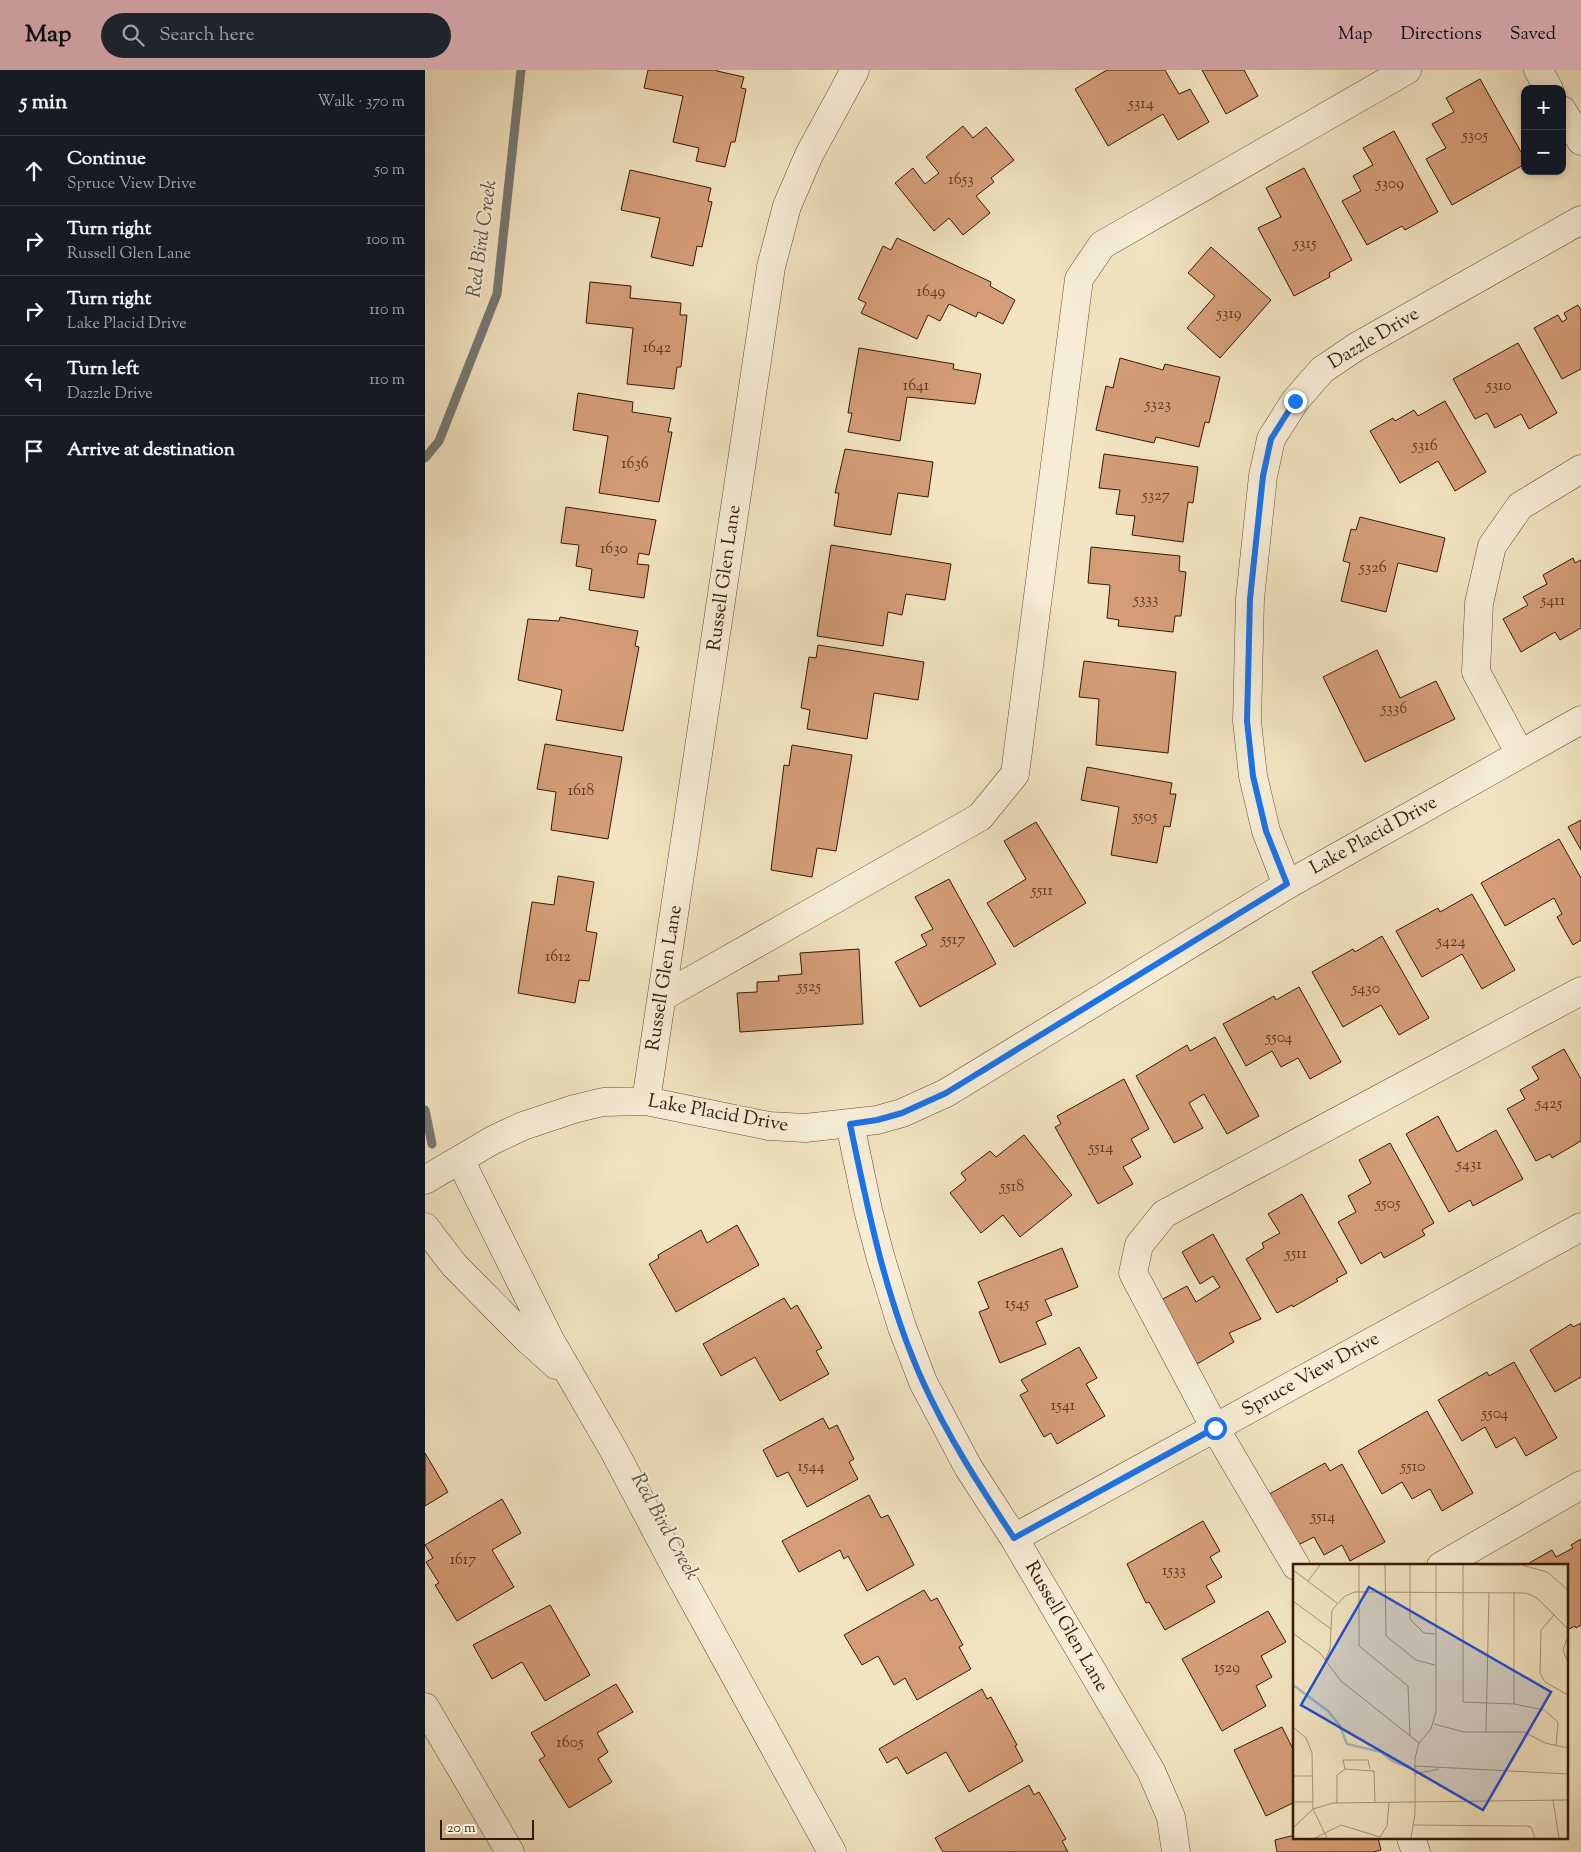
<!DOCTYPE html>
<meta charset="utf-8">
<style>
:root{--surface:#171b24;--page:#20242c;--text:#f1f3f6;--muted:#9ea1a6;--line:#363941;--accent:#c59692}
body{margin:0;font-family:"Sorts Mill Goudy",serif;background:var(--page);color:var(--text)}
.controls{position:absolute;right:15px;top:15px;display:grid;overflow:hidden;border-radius:10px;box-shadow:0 2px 8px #0003}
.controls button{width:45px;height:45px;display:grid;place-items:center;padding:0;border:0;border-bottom:1px solid var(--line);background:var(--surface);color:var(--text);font:25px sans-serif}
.scale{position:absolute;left:15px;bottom:12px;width:94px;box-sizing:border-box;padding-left:5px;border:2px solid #371907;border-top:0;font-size:14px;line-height:18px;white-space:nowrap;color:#371907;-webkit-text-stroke:4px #f7edd7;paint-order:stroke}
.stop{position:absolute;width:15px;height:15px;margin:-11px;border:4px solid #1a73e8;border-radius:50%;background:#fff}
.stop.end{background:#1a73e8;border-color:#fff;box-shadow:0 1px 5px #0008}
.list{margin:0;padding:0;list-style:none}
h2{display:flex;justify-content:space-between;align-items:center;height:65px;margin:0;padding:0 20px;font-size:21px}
h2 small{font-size:16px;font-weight:400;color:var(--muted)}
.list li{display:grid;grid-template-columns:32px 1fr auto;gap:15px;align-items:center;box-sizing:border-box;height:70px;padding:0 20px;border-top:1px solid var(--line)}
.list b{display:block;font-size:19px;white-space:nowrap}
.list p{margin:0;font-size:16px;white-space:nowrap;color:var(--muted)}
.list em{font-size:16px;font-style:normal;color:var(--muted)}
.icon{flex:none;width:28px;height:28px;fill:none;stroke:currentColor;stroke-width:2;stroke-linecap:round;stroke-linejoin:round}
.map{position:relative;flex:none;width:1156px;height:1782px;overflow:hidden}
header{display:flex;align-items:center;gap:30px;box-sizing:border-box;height:70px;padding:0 25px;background:var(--accent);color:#111}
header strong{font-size:24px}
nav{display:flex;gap:28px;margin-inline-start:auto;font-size:18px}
.search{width:350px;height:45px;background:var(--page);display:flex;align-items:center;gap:12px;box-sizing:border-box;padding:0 18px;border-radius:28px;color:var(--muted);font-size:19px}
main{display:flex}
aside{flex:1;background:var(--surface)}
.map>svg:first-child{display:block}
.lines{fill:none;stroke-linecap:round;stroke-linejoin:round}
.stream{stroke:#777a75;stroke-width:9}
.building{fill:#d49d78;stroke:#371907}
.minor-casing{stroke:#664c36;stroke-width:29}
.minor{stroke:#f7edd7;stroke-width:28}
.route{stroke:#1a73e8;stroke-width:6}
.labels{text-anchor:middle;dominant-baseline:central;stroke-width:4.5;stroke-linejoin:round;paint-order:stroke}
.number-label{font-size:16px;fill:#5e3a23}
.street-label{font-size:19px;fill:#371907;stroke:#f7edd7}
.water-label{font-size:20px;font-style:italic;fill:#5c5247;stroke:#f7edd7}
.inset-river{fill:none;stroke:#a1bbbe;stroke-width:2.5}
.inset-road{fill:none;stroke:#a79377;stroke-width:1}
.view{fill:#1d4ed8;fill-opacity:0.15;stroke:#1d4ed8;stroke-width:2.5}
.inset-edge{fill:none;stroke:#371907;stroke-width:2.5}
</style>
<header>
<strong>Map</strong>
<div class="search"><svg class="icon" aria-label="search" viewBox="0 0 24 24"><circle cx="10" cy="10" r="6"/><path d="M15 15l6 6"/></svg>Search here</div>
<nav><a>Map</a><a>Directions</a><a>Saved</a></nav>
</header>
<main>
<aside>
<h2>5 min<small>Walk · 370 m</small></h2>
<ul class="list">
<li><svg class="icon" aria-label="ahead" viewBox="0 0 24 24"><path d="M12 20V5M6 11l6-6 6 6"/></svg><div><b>Continue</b><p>Spruce View Drive</p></div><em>50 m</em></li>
<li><svg class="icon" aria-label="right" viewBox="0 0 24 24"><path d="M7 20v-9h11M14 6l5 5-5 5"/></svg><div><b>Turn right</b><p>Russell Glen Lane</p></div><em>100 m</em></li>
<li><svg class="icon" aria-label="right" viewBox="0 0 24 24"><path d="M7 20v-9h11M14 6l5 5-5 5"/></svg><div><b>Turn right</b><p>Lake Placid Drive</p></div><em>110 m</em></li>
<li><svg class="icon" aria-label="left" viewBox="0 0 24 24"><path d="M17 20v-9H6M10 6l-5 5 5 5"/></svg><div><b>Turn left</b><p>Dazzle Drive</p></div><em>110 m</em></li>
<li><svg class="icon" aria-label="arrive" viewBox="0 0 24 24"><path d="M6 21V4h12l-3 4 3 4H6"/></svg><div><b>Arrive at destination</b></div></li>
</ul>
</aside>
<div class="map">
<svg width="1156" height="1782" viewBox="0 0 1156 1782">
<rect width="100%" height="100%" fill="#f2e4c1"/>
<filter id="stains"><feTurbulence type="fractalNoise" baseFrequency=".004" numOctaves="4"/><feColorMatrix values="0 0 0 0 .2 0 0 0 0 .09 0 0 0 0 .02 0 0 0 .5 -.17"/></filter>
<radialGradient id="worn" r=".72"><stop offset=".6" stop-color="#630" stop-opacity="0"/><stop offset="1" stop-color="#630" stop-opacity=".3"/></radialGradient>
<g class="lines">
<path class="stream" d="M0 388 14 371 72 224 96 0
M0 1040 7 1074"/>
</g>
<path class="building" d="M223 0H292V1L319 7 316 18 321 19 310 72H306L300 97 271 91 274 78 248 72 258 26 219 18Z
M682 0H740L754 24 765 19 784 52 753 70 738 44 683 76 650 19Z
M777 0H819L833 26 801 44Z
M1055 9 1100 89V94L1027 135 1001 89 1021 78 1007 54 1029 42 1021 28Z
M538 56 548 68 561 57 589 90 566 108 569 112 551 126 565 143 538 165 524 148 509 161 470 113 488 98 500 114 514 103 501 87Z
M969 61 1013 142 980 160 977 156 942 175 917 131 936 121 928 106 948 95 938 78Z
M879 98 927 190 904 203 905 207 869 226 833 158 856 147 841 118Z
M205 100 286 118 283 131 287 132 277 177 272 176 268 196 226 187 235 148 196 140Z
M472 168 566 212 565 216 590 230 578 254 553 242 551 247 524 234 515 251 503 245 492 269 436 243 441 233 433 229 458 176 466 180Z
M786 177 846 230 795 288 762 258 790 226 763 203Z
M165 212 206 216 205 228 256 233 255 245H262L256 297H252L249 319 202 314 208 258 161 253Z
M1153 235 1156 240V299L1137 309 1109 258 1133 245 1137 252 1142 249 1139 243Z
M1093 273 1132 343 1104 359 1096 344 1070 358 1062 343 1050 349 1028 309Z
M434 278 529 294 528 299 556 304 550 334 482 327 475 371 423 362 427 343H423Z
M695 288 738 300 740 294 795 307 784 353 780 352 774 377 731 367 729 373 671 360 681 316 688 318Z
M153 323 208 332 207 342 246 348 243 362H247L234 432 174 423 183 366 148 360Z
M1020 331 1061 402 1030 421 1013 391 975 413 945 361 968 348 970 351 989 340 993 346Z
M420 379 508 392 503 427 473 423 466 465 409 456 414 423H410Z
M679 384 773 397 768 433 763 432 758 472 707 465 710 446 691 444 695 420 674 418Z
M141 437 231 450 224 485 214 483 212 494 224 495 219 528 164 520 167 499 151 496 154 475 136 473Z
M935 447 1020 468 1012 502 973 493 961 542 916 531 925 493 918 491 926 459 931 460Z
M406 475 526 494 520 530 481 524 477 545 463 542 458 576 392 566Z
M666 477 755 486 754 501 761 502 756 546H750L748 562 693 556 694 550 682 548 685 515 663 513Z
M1148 488 1150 493 1156 490V558L1135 570 1130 562 1096 582 1078 549 1103 535 1098 527 1122 514 1118 505Z
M135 547 213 561 210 576 214 577 198 661 131 650 137 620 93 610 103 549 134 551Z
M393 575 499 592 493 630 449 623 442 669 382 659 385 640 376 638 384 587 391 588Z
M952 580 975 628 1011 611 1030 649 940 692 898 607Z
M659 591 751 602 743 683 671 675 674 629 654 627Z
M120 674 197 687 183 769 126 760 131 722 112 719Z
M367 675 427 685 411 781 392 778 387 807 346 800 359 695 364 696Z
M662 697 747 713 745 724H751L745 757 739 756 732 793 686 785 694 737 656 730Z
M1156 750V780L1143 757Z
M611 752 661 833 589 877 562 833 601 809 579 771Z
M1134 769 1156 808V870L1148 875 1132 847 1137 844 1129 828 1080 856 1056 813Z
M133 806 169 812 161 861 172 863 164 911 154 910 150 933 93 923 107 832 129 835Z
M524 809 571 894 495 937 470 892 502 875 496 865 508 859 490 827Z
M1047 824 1090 900 1057 919 1037 884 997 907 971 861 1013 838 1015 842Z
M957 866 1004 948 974 965 956 935 918 957 887 902 928 879 930 882Z
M434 879 438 954 315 962 312 923 332 922V912L354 911 353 906 377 904 375 883Z
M874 917 916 992 885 1009 873 988 856 997 847 981 821 996 798 954 849 926 851 930Z
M790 967 834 1046 802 1064 779 1024 764 1033 778 1058 749 1073 711 1006 762 975 765 981Z
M1139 979 1156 1009V1071L1127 1088 1125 1084 1111 1091 1082 1039 1100 1029 1095 1020 1114 1009 1107 997Z
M699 1009 724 1059 706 1069 716 1087 698 1097 708 1114 673 1134 630 1057 636 1054 632 1046Z
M1013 1046 1032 1082 1071 1060 1098 1109 1048 1136 1045 1130 1024 1142 981 1064Z
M599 1065 647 1125 595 1167 578 1145 556 1163 525 1123 541 1110 536 1103 565 1081 571 1087Z
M965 1073 1009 1153 997 1160 1000 1165 959 1188 956 1182 936 1194 913 1152 931 1142 923 1126 946 1113 934 1090Z
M877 1124 922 1203 911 1209 913 1211 868 1237 867 1235 852 1243 821 1189 839 1178 837 1173 855 1163 843 1144Z
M312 1155 334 1195 251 1242 224 1194 234 1188 233 1185 276 1160 282 1173Z
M788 1164 836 1249 804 1263 809 1272 772 1294 736 1230 762 1216 771 1232 795 1217 788 1206 775 1214 757 1182Z
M637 1178 653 1217 620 1230 627 1245 611 1252 621 1274 575 1293 554 1242 564 1238 553 1212Z
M359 1228 366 1239 372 1235 397 1278 391 1281 404 1304 355 1331 330 1287 296 1306 278 1274Z
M1156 1253V1307L1130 1322 1105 1280 1146 1254 1148 1257Z
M654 1277 672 1308 661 1314 680 1346 632 1374 626 1363 619 1367 595 1325 603 1321 596 1310Z
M1089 1292 1132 1368 1101 1386 1090 1367 1071 1378 1060 1357 1037 1371 1013 1330 1062 1302 1064 1306Z
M1002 1341 1048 1423 1017 1441 1005 1419 987 1429 977 1412 957 1424 933 1381Z
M398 1348 404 1359 412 1355 429 1389 424 1392 433 1409 382 1437 363 1402 352 1407 338 1380Z
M0 1383 23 1422 0 1436Z
M900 1393 905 1401 917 1394 960 1472 925 1491 917 1475 899 1485 889 1467 867 1478 839 1427Z
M444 1425 456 1448 463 1445 489 1495 442 1521 423 1486 419 1489 415 1480 374 1502 357 1471Z
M77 1429 96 1463 67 1480 89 1517 32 1551 10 1515 14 1513 1 1492 8 1488 0 1475Z
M778 1451 795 1481 785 1487 797 1507 781 1516 790 1532 740 1560 724 1532 721 1533 702 1494Z
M1156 1469V1555L1151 1558 1150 1556 1142 1560V1496H1099L1127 1480 1131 1487 1148 1478 1146 1475Z
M499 1520 506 1531 512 1528 538 1575 534 1577 546 1599 492 1630 480 1608 469 1615 453 1586 437 1595 419 1565Z
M125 1535 165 1605 120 1631 97 1592 67 1609 48 1575Z
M843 1541 861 1572 836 1586 847 1607 831 1616 841 1636 797 1661 757 1589Z
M191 1614 208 1642 172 1663 183 1682 173 1689 187 1712 144 1738 114 1690 120 1686 106 1663Z
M557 1619 562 1629 566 1627 592 1675 590 1676 598 1691 544 1722 521 1682 482 1704 472 1687 462 1693 454 1679Z
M857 1657 870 1683V1732L841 1746 809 1680Z
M604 1715 609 1725 614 1722 641 1769 637 1771 643 1782H518L510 1768Z
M870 1765V1768H953L956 1780 948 1782H852L850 1770Z"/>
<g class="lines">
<g class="minor-casing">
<path id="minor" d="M1113 0 1124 19
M1137 40 1156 71
M1095 684 1051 602 1054 533 1067 476 1095 436 1156 399
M862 815 841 761 828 706 822 651 825 529 838 406 846 369 870 331 897 300 931 277 1156 150
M237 927 555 747 590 704 654 209 677 175 982 0
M221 1031 346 197 362 136 384 85 430 0
M425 1054 443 1140 456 1189 477 1257 498 1312 543 1397 589 1468 726 1701 746 1747 751 1782
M35 1090 125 1270 188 1379 252 1500 407 1782
M0 1110 68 1070 98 1056 149 1039 178 1032 221 1031 344 1056 380 1058 452 1050 477 1043 521 1023 862 815 1156 650
M0 1157 29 1195 101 1268 131 1295
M589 1468 1156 1157
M871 1496 790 1358 708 1203 714 1175 739 1144 1156 921
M1016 1496 1156 1415
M0 1637 85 1782
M986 1768 991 1782"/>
</g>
<use href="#minor" class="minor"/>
</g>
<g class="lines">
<path class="route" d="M790 1358 589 1468C556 1418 523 1367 498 1312 461 1230 443 1141 425 1054L452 1050 477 1043 521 1023 862 814 841 761 828 706 822 651 825 529 838 406 846 369 870 331"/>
</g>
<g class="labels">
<g class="number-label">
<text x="716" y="34">5314</text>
<text x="1050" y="66">5305</text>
<text x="536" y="110">1653</text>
<text x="965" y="114">5309</text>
<text x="880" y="174">5315</text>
<text x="506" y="222">1649</text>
<text x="804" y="244">5319</text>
<text x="232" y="278">1642</text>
<text x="491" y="316">1641</text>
<text x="1074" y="316">5310</text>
<text x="733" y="335">5323</text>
<text x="1000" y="376">5316</text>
<text x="210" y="394">1636</text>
<text x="731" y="426">5327</text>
<text x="189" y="479">1630</text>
<text x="948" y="498">5326</text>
<text x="721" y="530">5333</text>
<text x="1128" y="531">5411</text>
<text x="969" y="639">5336</text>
<text x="156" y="721">1618</text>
<text x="720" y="747">5505</text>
<text x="617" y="821">5511</text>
<text x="528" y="870">5517</text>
<text x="1026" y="872">5424</text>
<text x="133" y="887">1612</text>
<text x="384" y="917">5525</text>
<text x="941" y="919">5430</text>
<text x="854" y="968">5504</text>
<text x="1124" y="1034">5425</text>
<text x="676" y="1078">5514</text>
<text x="1044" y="1095">5431</text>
<text x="587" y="1117">5518</text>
<text x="963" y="1134">5505</text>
<text x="871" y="1184">5511</text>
<text x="592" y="1234">1545</text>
<text x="638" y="1336">1541</text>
<text x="1070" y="1344">5504</text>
<text x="386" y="1397">1544</text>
<text x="988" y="1397">5510</text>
<text x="898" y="1447">5514</text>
<text x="38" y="1490">1617</text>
<text x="749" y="1501">1533</text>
<text x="802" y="1598">1529</text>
<text x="145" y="1673">1605</text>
</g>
<g class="street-label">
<text transform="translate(949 269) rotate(-31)">Dazzle Drive</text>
<text transform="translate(300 508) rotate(-82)">Russell Glen Lane</text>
<text transform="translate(949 766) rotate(-29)">Lake Placid Drive</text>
<text transform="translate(240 908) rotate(-81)">Russell Glen Lane</text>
<text transform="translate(293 1044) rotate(10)">Lake Placid Drive</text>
<text transform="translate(886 1305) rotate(-29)">Spruce View Drive</text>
<text transform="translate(641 1557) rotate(60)">Russell Glen Lane</text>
</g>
<g class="water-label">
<text transform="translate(58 169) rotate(-82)">Red Bird Creek</text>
<text transform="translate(239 1457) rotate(61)">Red Bird Creek</text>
</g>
</g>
<g transform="translate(868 1494)">
<rect width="275" height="275" fill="#f2e4c1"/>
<path class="inset-river" d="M0 121 35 147 47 162 54 180 88 188 101 198 118 204"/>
<path class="inset-road" d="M66 1V82L115 122 117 172M92 1 93 72 123 96 142 101M117 1V55L131 69 142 70M170 1V138L221 140 251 146 265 158 263 182M187 1H227M229 1 254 8 275 26M0 6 44 39M15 17 27 1M221 28V140M0 37 38 65M261 51 248 66 247 109 252 118 275 131M1 70 27 89 48 117 126 179M275 72 270 86 275 99M32 96 37 85 39 46 52 32 62 28 233 29 244 34 275 65M141 160 171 168H231L252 179 275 184M0 163 13 174 19 189 20 245 34 274M193 168 196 28M121 202 275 210M77 205 75 196H50L52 205 81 207 82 239M121 210 146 205M0 212H19M260 236 266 274M0 238H19M44 239V211L52 205M121 261 233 262 238 263 242 274M0 264 20 245 40 239 275 236M22 274 48 261 87 273 94 262 96 239M118 274 122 250V194L126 179 138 165 143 148V1"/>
<path class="view" d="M76 23 258 128 190 246 8 141Z"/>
<rect width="275" height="275" class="inset-edge"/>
</g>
<rect width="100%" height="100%" filter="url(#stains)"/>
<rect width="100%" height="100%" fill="url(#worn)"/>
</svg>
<div class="controls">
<button>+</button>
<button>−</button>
</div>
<div class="scale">20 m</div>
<div class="stop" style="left:790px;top:1358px"></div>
<div class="stop end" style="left:870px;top:331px"></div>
</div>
</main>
